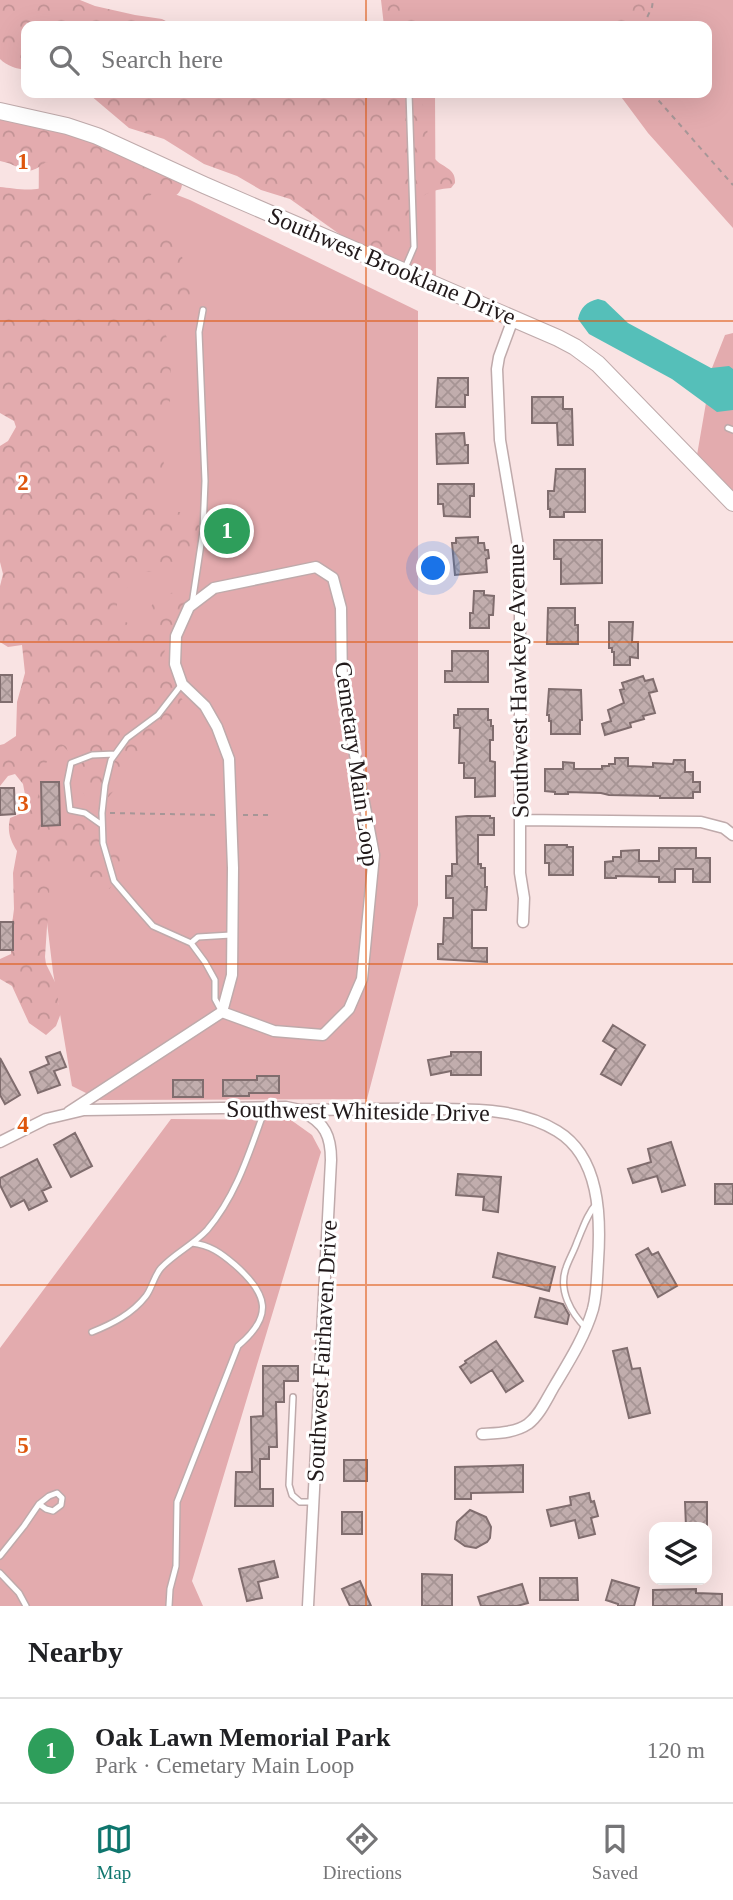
<!DOCTYPE html>
<meta charset="utf-8">
<style>
:root{--surface:#fff;--page:#f2f2f2;--text:#202124;--muted:#757577;--line:#e0e0e0;--accent:#0f766e}
body{margin:0;font-family:"Times New Roman",serif;background:var(--page);color:var(--text)}
.controls{position:absolute;right:21px;bottom:21px;display:grid;overflow:hidden;border-radius:14px;box-shadow:0 7px 28px #0002}
.controls button{width:63px;height:63px;display:grid;place-items:center;padding:0;border:0;border-bottom:2px solid var(--line);background:var(--surface);color:var(--text);font:35px sans-serif}
.you{position:absolute;left:434px;top:569px;width:24px;height:24px;margin:-18px;border:5px solid #fff;border-radius:50%;background:#1a73e8;box-shadow:0 0 0 10px #1a73e833}
.badge{display:grid;place-items:center;width:46px;height:46px;border-radius:50%;background:var(--accent);color:#fff;font-size:23px;font-weight:700}
.pin{position:absolute;translate:-50% -50%;border:4px solid #fff;box-shadow:0 2px 7px #0006}
.list{margin:0;padding:0;list-style:none}
h2{display:flex;justify-content:space-between;align-items:center;height:91px;margin:0;padding:0 28px;font-size:30px}
h2 small{font-size:23px;font-weight:400;color:var(--muted)}
.list li{display:grid;grid-template-columns:46px 1fr auto;gap:21px;align-items:center;box-sizing:border-box;height:105px;padding:0 28px;border-top:2px solid var(--line)}
.list b{display:block;font-size:26px;white-space:nowrap}
.list p{margin:0;font-size:23px;white-space:nowrap;color:var(--muted)}
.list em{font-size:23px;font-style:normal;color:var(--muted)}
.icon{flex:none;width:38px;height:38px;fill:none;stroke:currentColor;stroke-width:2;stroke-linecap:round;stroke-linejoin:round}
.map{position:relative;flex:none;width:733px;height:1606px;overflow:hidden}
.search{position:absolute;background:var(--surface);box-shadow:0 7px 28px #0002;left:21px;right:21px;top:21px;height:77px;display:flex;align-items:center;gap:18px;box-sizing:border-box;padding:0 24px;border-radius:14px;color:var(--muted);font-size:26px}
.sheet{height:196px;background:var(--surface)}
nav{display:flex;justify-content:space-around;align-items:center;box-sizing:border-box;height:98px;border-top:2px solid var(--line);background:var(--surface);font-size:19px;color:var(--muted)}
nav a{display:grid;justify-items:center;gap:4px}
nav .on{color:var(--accent)}
.map>svg:first-child{display:block}
.green{fill:#e3abae}
.forest{fill:url(#forest-crowns)}
.water{fill:#55bfb9}
.building{fill:url(#building-cross-hatch);stroke:#806d6e;stroke-width:2}
.lines{fill:none;stroke-linecap:round;stroke-linejoin:round}
.lane-casing{stroke:#bfaaab;stroke-width:8}
.street-casing{stroke:#bfaaab;stroke-width:13}
.secondary-casing{stroke:#bfaaab;stroke-width:18}
.path{stroke:#a79697;stroke-width:2;stroke-dasharray:5 5;stroke-linecap:butt}
.lane{stroke:#fff;stroke-width:5}
.street{stroke:#fff;stroke-width:10}
.secondary{stroke:#fff;stroke-width:16}
.grid{fill:none;stroke:#de560d;stroke-width:2;stroke-opacity:0.55}
.labels{text-anchor:middle;dominant-baseline:central;stroke-width:6;stroke-linejoin:round;paint-order:stroke}
.street-label{font-size:24px;fill:#221a1b;stroke:#fff}
.grid-label{font-size:23px;text-anchor:middle;font-weight:bold;fill:#de560d;stroke:#fff;stroke-width:6;stroke-linejoin:round;paint-order:stroke}
</style>
<div class="map">
<svg width="733" height="1606" viewBox="0 0 733 1606">
<defs>
<pattern id="forest-crowns" width="20" height="18" patternUnits="userSpaceOnUse" patternTransform="scale(1.75)"><rect width="20" height="18" fill="#e3abae"/><path d="M2 6a3 3 0 1 1 6 0M12 15a3 3 0 1 1 6 0" fill="none" stroke="#c29395"/></pattern>
<pattern id="building-cross-hatch" width="8" height="8" patternUnits="userSpaceOnUse" patternTransform="scale(1.75)"><rect width="8" height="8" fill="#c1adad"/><path d="M0 0l8 8M0 8l8-8" fill="none" stroke="#a69494"/></pattern>
</defs>
<rect width="100%" height="100%" fill="#f9e3e3"/>
<path class="green" d="M394 0H733V228L648 133 619 94 707 93V26H393Z
M392 93H435L436 285 387 260Z
M39 136 154 186 190 200 418 311V905L367 1099 100 1100 72 1086 53 972 45 906 36 752Z
M733 333V491L697 455 712 368 725 335Z
M171 1119 291 1120 312 1135 321 1152 192 1581 203 1606H0V1348Z"/>
<path class="forest" d="M0 0H80L95 6 135 15 162 19 175 26H26V70C17 69 7 66 0 59Z
M381 0H419V26H384Z
M608 0H658L650 26H614Z
M69 93H418C421 100 424 107 426 114 429 128 425 148 435 159 443 168 456 168 455 183L451 188C409 191 410 213 399 247 395 253 391 255 383 255L345 238 290 199 261 190 237 176 204 164 164 139 129 128 90 95Z
M0 106 61 127 178 180 182 185C179 200 169 197 158 190 152 193 149 195 148 201 146 225 164 216 175 229 181 234 178 242 180 249 184 269 200 292 185 312 180 318 168 318 162 324L171 349 170 403 168 410 148 436C165 461 171 462 153 488L167 511C174 513 182 510 188 515 193 518 197 523 200 527 211 545 202 559 187 569L180 568 169 561 163 563 152 572 138 571 128 587 118 595 116 615C124 622 136 629 147 626 148 620 149 610 152 605 161 590 200 584 200 606 199 625 169 637 164 653L169 657 176 693 192 709 190 715 181 726 165 738 151 753 128 769 123 774 122 781 105 801 98 802 86 797 74 780 70 766V756L67 750 63 746 52 753 45 765 39 788V795L48 813 50 826 56 830 71 827 70 813 77 807C83 810 93 813 97 819 100 826 95 835 101 841 105 845 112 844 116 848 128 860 119 881 109 889H102L75 868 61 865 50 881 45 957 46 964 58 988V1001L61 1013 56 1026 46 1035 29 1023 12 986 0 979V959L11 954V932L14 909 13 873 17 851C10 840 7 831 10 818L20 814 27 805 23 784 15 774 8 776 0 786V745L4 744 16 736 17 702 25 673 22 645 8 647 0 642V586L3 574 0 562V446L8 441 16 427 14 421 0 413V187C20 189 58 197 59 167L46 162C24 180 23 165 0 161Z"/>
<path class="water" d="M598 299 605 301 628 323 711 368 729 366 733 369V410L717 412 672 379 589 334 578 319C581 307 586 302 598 299Z"/>
<path class="building" d="M438 378H468V395H465V407H436Z
M532 397H563V409H572L573 445H558L557 423H532Z
M464 433 465 445H468V463L437 464 436 434Z
M556 469H585V512H564V517H550V509H548V491H554Z
M438 484H474V496H470V517L444 516 443 504H438Z
M478 537V543H484L485 550H488L489 558 486 559 487 572 455 575 452 543H456V538Z
M554 540H602V583L561 584V559H554Z
M474 591H484V595L494 596 493 615H489V628H470V613H473Z
M548 608H575V625H578V644H547Z
M609 622H633L632 642H638V658L630 657V665H614V652H612V648H609Z
M452 651H488V682H445V671H452Z
M0 675H12V702H0Z
M643 676 645 681 653 679 657 691 649 693 655 713 643 716 644 719 630 723 631 727 605 735 602 724 611 721 608 710 624 703 620 690 624 689 622 683Z
M549 689 581 690 582 720H580V734H551V721H549V715H547Z
M458 709H488V720H491V726H493V740H490V761L495 762V796L475 797V778H464V763H459L460 728H454V715H458Z
M615 758H628V766L653 767V763L673 764 674 760H685V772H693V782H700V792H693V798H660V796L609 795 601 793 568 792V794H555V792L545 791V769H563V762L574 763V769H602V766H609V764H615Z
M41 782H59L60 825 42 826Z
M0 788H14L15 814 0 815Z
M467 816H490V818H494V835H478V864H481V868H485V887H487L486 910H472V948H487V962L438 959V944H443L444 918H453V898H446V876H452V864H457L456 817Z
M545 845H567V847H573V875H549V863H545Z
M659 848H696V858H710V882H693V869H675V882H659V877L616 876V878H605V862L613 861V857H621V851L639 850V861H659Z
M0 922H13V950H0Z
M613 1025 645 1045 621 1085 601 1074 616 1049 603 1041Z
M60 1052 66 1067 54 1071 60 1085 38 1093 30 1072 49 1064 46 1057Z
M451 1052H481V1075H451V1071L431 1075 428 1060 451 1056Z
M0 1058 20 1095 5 1104 0 1095Z
M257 1076H279V1093H249V1096H223V1080H257Z
M173 1080H203V1097H173Z
M75 1133 92 1166 71 1177 54 1145Z
M671 1142 685 1185 662 1192 657 1176 633 1183 628 1169 651 1162 648 1149Z
M37 1159 51 1187 42 1191 47 1201 29 1210 24 1200 11 1207 0 1185V1178Z
M458 1174 501 1177 498 1212 483 1210 484 1197 456 1195Z
M715 1184H733V1204H715Z
M648 1248 652 1255 658 1252 677 1286 658 1297 636 1255Z
M498 1253 555 1267 549 1291 493 1277Z
M540 1298 563 1304 569 1315 567 1324 535 1317Z
M496 1341 523 1381 506 1392 492 1370 471 1383 460 1367 466 1363 465 1361Z
M627 1348 632 1369 640 1368 650 1413 629 1418 613 1351Z
M263 1366H298V1381H284V1402H276L277 1447H269V1459H260V1489H273V1506H235L236 1472H252L251 1417 263 1416Z
M344 1460H367V1481H344Z
M523 1465V1492L471 1493V1499H455V1467Z
M589 1493 591 1502 594 1501 598 1516 591 1518 595 1534 579 1538 575 1520 551 1526 547 1510 571 1505 570 1497Z
M685 1502H707V1527H686Z
M470 1510 486 1517 491 1527 490 1538 487 1542 476 1548 465 1546 455 1539 457 1522Z
M342 1512H362V1534H342Z
M274 1561 278 1577 258 1582 262 1598 247 1601 239 1569Z
M422 1574 452 1575V1606H422Z
M540 1578H577L578 1600H540Z
M612 1580 639 1588 634 1606H618V1604L606 1600Z
M360 1581 371 1606H350L342 1589Z
M522 1584 528 1603 517 1606H481L478 1597Z
M696 1589V1593L722 1594V1606H653V1590Z"/>
<g class="lines">
<g class="lane-casing">
<path id="lane" d="M405 268 414 247 409 93
M728 428 733 430
M192 604 203 531 205 481 199 332 203 310
M182 684 158 715 127 738 111 760 105 785 102 813 103 843 114 881 137 908 153 926 191 943 205 962 215 980V999L222 1012
M102 825 85 813 70 810 67 783 71 763 92 755 115 754
M191 943 198 937 231 935
M586 1328C571 1313 558 1290 566 1268 569 1259 574 1251 577 1242 583 1228 587 1214 597 1203
M92 1332C112 1324 132 1314 146 1296 152 1288 154 1276 161 1268 175 1253 193 1245 207 1230 237 1195 250 1150 265 1109
M293 1397 289 1485 292 1495 300 1502H314
M0 1556 24 1526 39 1504 49 1496 57 1493 62 1498 61 1505 53 1511 46 1509 39 1504
M0 1573 19 1593 26 1606
M169 1606 170 1589 176 1566 177 1502 238 1346C274 1316 268 1294 235 1265 221 1253 210 1245 192 1243"/>
</g>
<g class="street-casing">
<path id="street" d="M513 319 499 357 497 369 500 440 520 558V873L524 898 523 922
M520 820 701 822 724 828 733 835
M69 1112 222 1012 232 975 233 868 229 759 217 727 205 706 182 684 175 664 176 636 189 607 214 588 316 567 333 578 341 608 342 686 374 855 362 979 349 1009 323 1035 274 1031 222 1012
M303 1112C325 1123 331 1136 331 1160L308 1606
M0 1142 46 1119 84 1110 286 1107 300 1110C343 1110 385 1108 428 1109 471 1109 520 1108 557 1131 600 1157 601 1217 598 1261 597 1277 597 1294 593 1309 585 1336 570 1360 555 1385 547 1398 540 1415 528 1424 515 1433 497 1433 482 1434"/>
</g>
<g class="secondary-casing">
<path id="secondary" d="M0 111 67 126 97 136 204 185 558 338 575 347 598 364 733 503"/>
</g>
<path class="path" d="M643 26 652 7 653 0
M652 93 733 185
M110 813 220 815
M243 815H272"/>
<use href="#lane" class="lane"/>
<use href="#street" class="street"/>
<use href="#secondary" class="secondary"/>
</g>
<path class="grid" d="M366 0V26M366 93V1606M0 321H733M0 642H733M0 964H733M0 1285H733"/>
<g class="labels">
<g class="street-label">
<text transform="translate(392 266) rotate(23)">Southwest Brooklane Drive</text>
<text transform="translate(518 681) rotate(-91)">Southwest Hawkeye Avenue</text>
<text transform="translate(357 764) rotate(82)">Cemetary Main Loop</text>
<text transform="translate(358 1111) rotate(1)">Southwest Whiteside Drive</text>
<text transform="translate(322 1351) rotate(-87)">Southwest Fairhaven Drive</text>
</g>
</g>
<g class="grid-label">
<text x="23" y="169">1</text>
<text x="23" y="490">2</text>
<text x="23" y="811">3</text>
<text x="23" y="1132">4</text>
<text x="23" y="1453">5</text>
</g>
</svg>
<div class="controls">
<button><svg class="icon" aria-label="layers" viewBox="0 0 24 24"><path d="M12 4l9 5-9 5-9-5zM3 14l9 5 9-5"/></svg></button>
</div>
<div class="you"></div>
<div class="pin badge" style="left:227px;top:531px;background:#2e9e5b">1</div>
<div class="search"><svg class="icon" aria-label="search" viewBox="0 0 24 24"><circle cx="10" cy="10" r="6"/><path d="M15 15l6 6"/></svg>Search here</div>
</div>
<section class="sheet">
<h2>Nearby<small></small></h2>
<ul class="list">
<li><span class="badge" style="background:#2e9e5b">1</span><div><b>Oak Lawn Memorial Park</b><p>Park · Cemetary Main Loop</p></div><em>120 m</em></li>
</ul>
</section>
<nav>
<a class="on"><svg class="icon" aria-label="map" viewBox="0 0 24 24"><path d="M3 6l6-2 6 2 6-2v14l-6 2-6-2-6 2zM9 4v14M15 6v14"/></svg>Map</a>
<a><svg class="icon" aria-label="directions" viewBox="0 0 24 24"><path d="M12 3l9 9-9 9-9-9zM9 14v-3h6M13 9l2 2-2 2"/></svg>Directions</a>
<a><svg class="icon" aria-label="saved" viewBox="0 0 24 24"><path d="M7 4h10v16l-5-4-5 4z"/></svg>Saved</a>
</nav>
